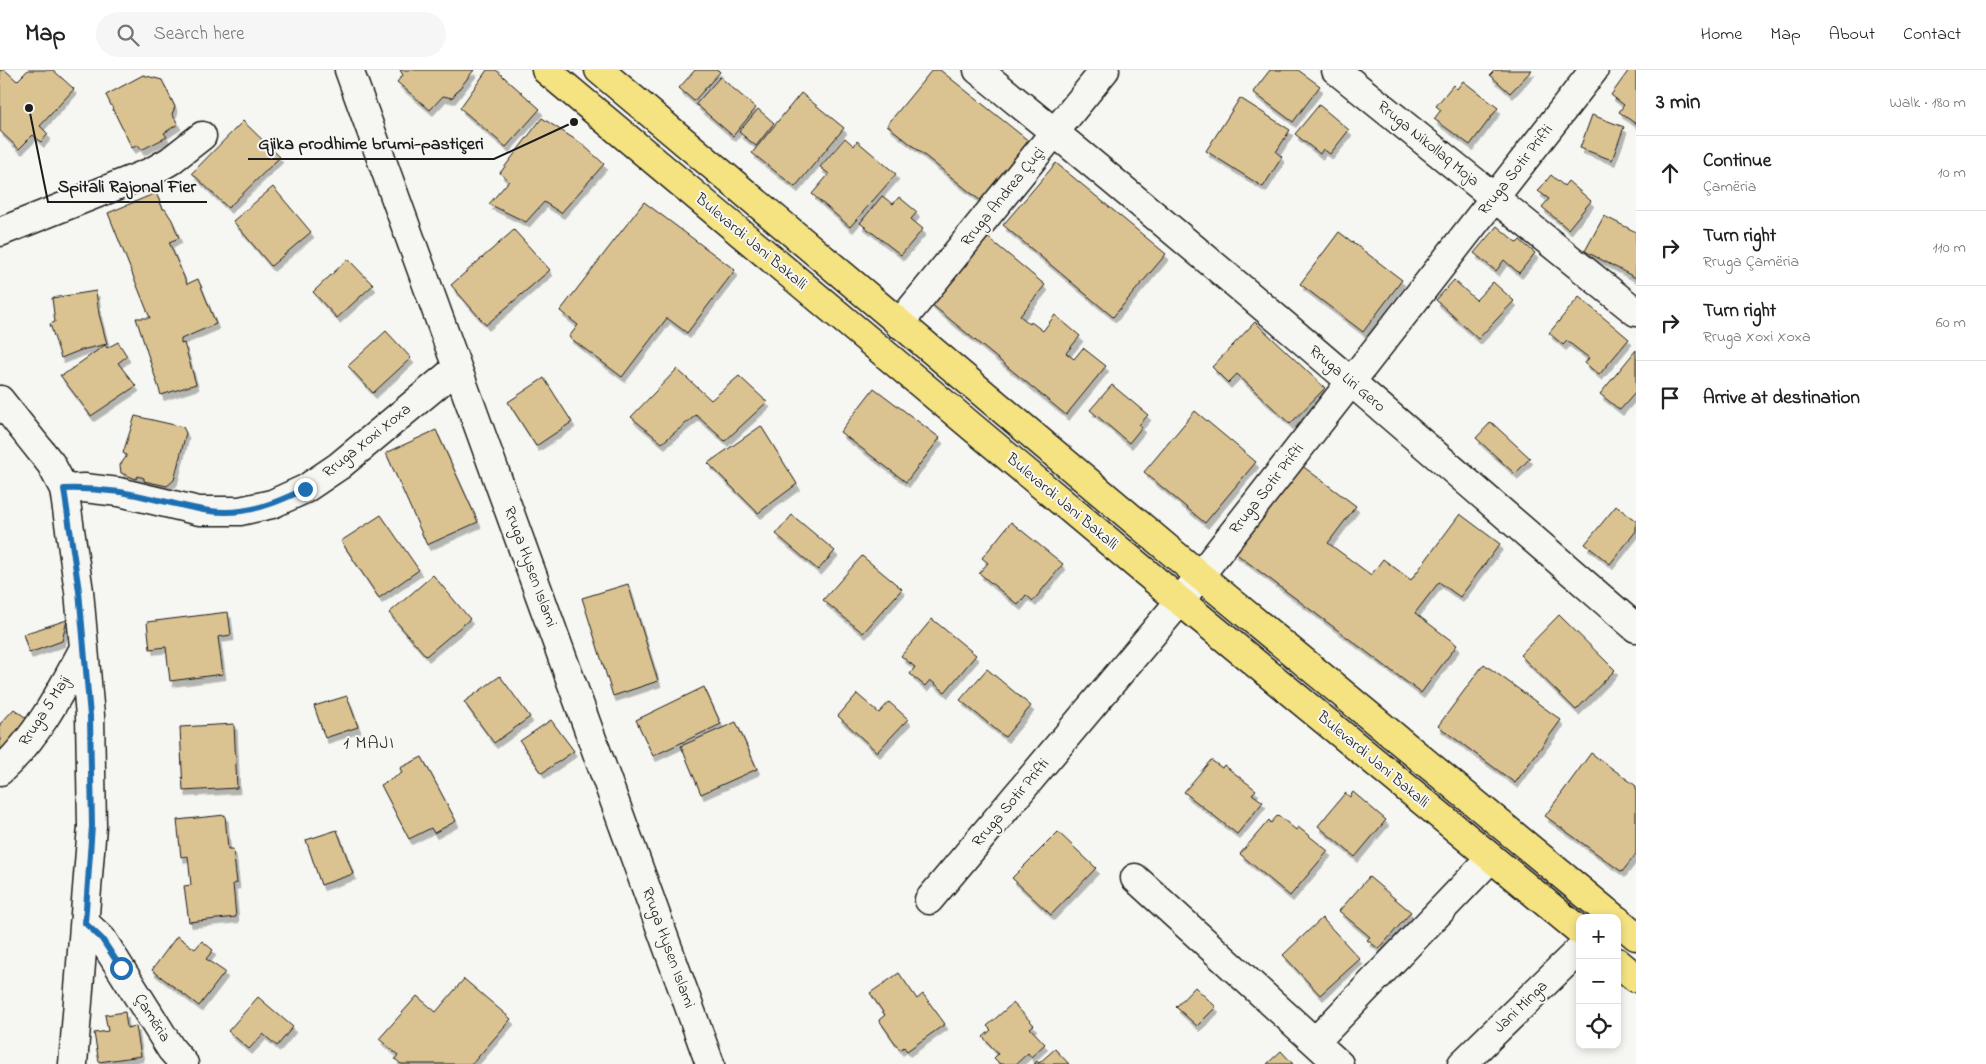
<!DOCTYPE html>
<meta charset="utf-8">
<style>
:root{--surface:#fff;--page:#f6f6f6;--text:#222;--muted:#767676;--line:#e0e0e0}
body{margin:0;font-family:"Indie Flower",sans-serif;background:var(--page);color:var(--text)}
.controls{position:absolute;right:15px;bottom:15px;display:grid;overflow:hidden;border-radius:10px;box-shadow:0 2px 8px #0003}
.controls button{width:45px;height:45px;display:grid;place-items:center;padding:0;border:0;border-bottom:1px solid var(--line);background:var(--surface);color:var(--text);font:25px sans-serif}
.stop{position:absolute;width:15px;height:15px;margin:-11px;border:4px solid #1f6fb2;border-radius:50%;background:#fff}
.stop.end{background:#1f6fb2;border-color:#fff;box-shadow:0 1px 5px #0008}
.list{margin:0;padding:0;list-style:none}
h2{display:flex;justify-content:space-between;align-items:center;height:65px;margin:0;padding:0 20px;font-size:21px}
h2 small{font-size:16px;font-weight:400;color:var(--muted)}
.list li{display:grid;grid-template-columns:32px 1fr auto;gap:15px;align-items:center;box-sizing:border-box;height:75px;padding:0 20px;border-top:1px solid var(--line)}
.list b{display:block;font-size:19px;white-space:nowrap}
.list p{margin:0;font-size:16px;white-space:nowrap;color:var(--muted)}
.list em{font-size:16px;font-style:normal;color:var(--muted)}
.icon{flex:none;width:28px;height:28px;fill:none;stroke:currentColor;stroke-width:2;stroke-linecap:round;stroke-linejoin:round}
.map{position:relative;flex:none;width:1636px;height:994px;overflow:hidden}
header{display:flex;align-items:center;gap:30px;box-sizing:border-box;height:70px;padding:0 25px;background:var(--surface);border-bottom:1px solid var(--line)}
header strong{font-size:24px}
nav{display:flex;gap:28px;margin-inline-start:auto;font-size:18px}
.search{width:350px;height:45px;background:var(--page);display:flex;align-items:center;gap:12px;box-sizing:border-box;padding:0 18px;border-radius:28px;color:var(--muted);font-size:19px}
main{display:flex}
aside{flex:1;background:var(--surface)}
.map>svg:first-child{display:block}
.building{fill:#dbc391;stroke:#1c1c1c;filter:url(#shadow)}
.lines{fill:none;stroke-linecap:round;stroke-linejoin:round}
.minor-casing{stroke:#1c1c1c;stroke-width:31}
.major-casing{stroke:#1c1c1c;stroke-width:31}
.minor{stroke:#f6f6f2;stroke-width:28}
.major{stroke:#f5e382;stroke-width:28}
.route{stroke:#1f6fb2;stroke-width:6}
.labels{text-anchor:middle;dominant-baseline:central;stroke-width:4;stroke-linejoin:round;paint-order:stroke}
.street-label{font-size:16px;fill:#1c1c1c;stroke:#f6f6f2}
.neighbourhood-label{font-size:18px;letter-spacing:1px;fill:#1c1c1c;stroke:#f6f6f2}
.leader{fill:none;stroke:#1c1c1c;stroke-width:2}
.callout-dot{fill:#1c1c1c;stroke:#f6f6f2;stroke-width:2}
.callout-label{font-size:18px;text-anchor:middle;font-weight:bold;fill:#1c1c1c;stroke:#f6f6f2;stroke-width:4;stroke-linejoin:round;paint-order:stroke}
</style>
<header>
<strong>Map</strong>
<div class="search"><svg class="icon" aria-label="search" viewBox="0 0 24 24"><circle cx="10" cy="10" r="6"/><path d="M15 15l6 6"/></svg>Search here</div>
<nav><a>Home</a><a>Map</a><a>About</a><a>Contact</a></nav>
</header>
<main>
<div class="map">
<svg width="1636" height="994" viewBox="0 0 1636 994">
<defs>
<filter id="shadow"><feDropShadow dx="3" dy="5.5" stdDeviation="0" flood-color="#0004"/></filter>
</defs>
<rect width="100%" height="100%" fill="#f6f6f2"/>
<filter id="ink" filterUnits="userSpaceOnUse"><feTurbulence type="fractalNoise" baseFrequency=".02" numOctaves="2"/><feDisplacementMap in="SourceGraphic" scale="10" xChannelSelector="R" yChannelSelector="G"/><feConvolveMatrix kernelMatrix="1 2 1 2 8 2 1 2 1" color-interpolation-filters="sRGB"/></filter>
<g filter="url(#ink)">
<path class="building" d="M0 0H5L17 11 28 0H53L74 19 40 56 48 64 41 72 33 65 19 79 0 61Z
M400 0H474L452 28 443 26 430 40 397 12 403 5Z
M487 0H496L540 39 506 77 460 38Z
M695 0H718L720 2 694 31 679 18Z
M932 0H940L1030 72 982 132 887 55Z
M1270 0H1298L1320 16 1293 52 1253 22Z
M1495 0H1532L1510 23 1490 5Z
M1629 0H1636V54L1619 42 1624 35 1611 25Z
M143 5 162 10 175 37 172 44 178 54 164 63 167 67 141 80 138 75 132 78 106 25Z
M720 7 756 38 733 66 696 34Z
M1463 11 1498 38 1470 75 1434 49 1441 40 1436 36 1453 15 1457 19Z
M801 23 844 58 795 117 752 83Z
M1240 28 1290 60 1276 82 1282 87 1263 117 1206 81Z
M1319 35 1349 60 1330 84 1323 79 1320 84 1295 64Z
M758 39 774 53 756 76 739 62Z
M1592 45 1624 57 1612 90 1580 78Z
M542 48 582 74 604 94 561 143 544 132 526 152 489 134 509 111 500 103Z
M243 51 280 87 228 138 192 103Z
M845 68 854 76 857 71 896 104 850 157 812 124 829 104 820 97Z
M1056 93 1166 184 1113 247 1003 155Z
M1551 105 1564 116 1568 111 1591 131 1568 159 1542 137 1549 129 1538 121Z
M273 117 311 162 271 196 233 151Z
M156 123 163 139H165L172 150 179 168 169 172 187 214 198 209 216 254 181 269V274L184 273 196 314 161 325 136 248H150L108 143Z
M882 126 893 134 899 127 917 142 911 149 923 159 901 185 860 153Z
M644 132 735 200 687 263 667 248 622 307 569 267 578 255 560 241Z
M1604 146 1636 162V208L1585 181Z
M1497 156 1517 173 1520 170 1535 183 1519 203 1504 190 1496 201 1474 183Z
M514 160 550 200 486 255 451 215Z
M1339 162 1402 210 1363 262 1300 214Z
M986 166 1045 215 1020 246 1030 254 1031 252 1043 261 1055 245 1080 266 1066 283 1074 289 1083 278 1106 296 1066 345 930 233Z
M348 189 373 215 337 248 313 222Z
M1454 210 1476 230 1493 212 1514 231 1478 269 1436 230Z
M96 221 99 244 107 274 81 280 61 288 50 254 55 252 52 228Z
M1579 227 1629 269 1599 305 1585 293 1589 288 1567 271 1563 275 1549 263Z
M1255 252 1325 318 1290 354 1237 304 1228 313 1212 297Z
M386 261 411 288 373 323 348 296Z
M118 272 127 286 118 293 136 316 91 346 60 305H63L105 275 107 278Z
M1636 280V322L1620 340 1600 324Z
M677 299 711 330 739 306 767 332 725 371 696 345 662 373 631 347Z
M544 308 572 352 536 376 508 332Z
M1112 315 1148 345 1139 355 1142 357 1129 373 1090 340Z
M874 318 940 368 906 412 840 362Z
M1195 341 1256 392 1205 453 1144 402Z
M135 346 183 357 186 363 174 410 167 416 144 411V408L138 406 136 409 121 403 120 395 126 387V385L123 383Z
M1491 352 1530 388 1515 404 1476 368Z
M761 356 797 414 758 443 708 393Z
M436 360 478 452 427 475 386 383Z
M1301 395 1356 436 1328 473 1371 505 1383 489 1411 510 1460 444 1500 474 1460 527 1439 512 1415 543 1457 575 1421 623 1234 482Z
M1616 436 1636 451V461L1610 494 1585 474Z
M381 445 419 500 379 528 341 471Z
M792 445 835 481 818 500 776 464Z
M1011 452 1063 494 1033 531 1026 525 1018 535 979 503 988 493 982 488Z
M862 486 902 519 863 563 823 530Z
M433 505 470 549 426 586 389 543Z
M628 514 658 611 613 626 582 528Z
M228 542 231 565 218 567 223 604 170 611 166 577 150 579 147 552Z
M1559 545 1615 600 1576 640 1520 585Z
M932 549 976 585 945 622 930 610 925 616 910 604 915 597 901 586Z
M67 550 62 571 29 583 23 564Z
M1484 594 1561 650 1515 713 1438 656Z
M987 599 1031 636 1005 667 960 630Z
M500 606 530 647 494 673 464 632Z
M704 617 721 654 653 686 636 650Z
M857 624 879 643 889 632 908 649 877 682 838 646Z
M347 626 358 657 325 668 314 636Z
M14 639 29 650 0 692V654Z
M551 650 574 681 542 703 520 671Z
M736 652 757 699 701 724 681 676Z
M234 654 237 718 183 721 180 657Z
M1591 683 1636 716V784L1622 802 1545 746Z
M422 687 456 751 434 763 431 758 409 769 381 715 402 703 400 698Z
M1211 690 1222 698 1224 695 1256 720 1252 724 1263 732 1237 764 1184 722Z
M1353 722 1386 750 1355 787 1318 756 1345 723 1350 727Z
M225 745 228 779H233L237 813 233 814 236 847 189 852 184 816 191 815 188 786 181 787 177 750Z
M1278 745 1296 760 1298 757 1328 781 1290 826 1240 784 1269 750 1271 753Z
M337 760 353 804 321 815 306 770Z
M1058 762 1096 798 1051 845 1012 808Z
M1369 807 1411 842 1379 879 1367 870 1370 867 1339 841Z
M1322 848 1360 889 1320 925 1283 885Z
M177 866 195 879 202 871 213 880 206 889 225 902 199 936 152 900Z
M899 903 917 929 923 924 945 954 907 981 904 977 900 980 879 950 885 945 870 923Z
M464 909 511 949 472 994H401L395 989 398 985 379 969 417 926 436 942Z
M1195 917 1216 937 1197 956 1176 937Z
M258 927 293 957 277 976 263 964 249 979 228 961Z
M1013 933 1034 955 1030 958 1045 974 1031 987 1028 983 1016 994H1000L994 988 998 984 983 967 991 960 987 956Z
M125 942 127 958 136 956 141 986 99 992 94 963 108 961 105 945Z
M1055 979 1069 994H1034L1037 991 1039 993Z
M1281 981 1293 994H1267Z"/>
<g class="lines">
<g class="minor-casing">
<path id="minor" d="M349 0 710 994
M978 0C1202 181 1419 370 1636 558
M1336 0 1636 242
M0 162 151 102 170 91 202 66
M899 254 1105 0
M0 330 51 394 64 419 79 521 90 646 92 756 73 994
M64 419 84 418 119 422 199 441H240L272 434 305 419 339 396 457 298
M0 701C38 667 61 621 84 578
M1135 808 1339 994
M929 830 1180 531 1594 0
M85 853 102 869 171 979 184 994
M1315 972 1491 788
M1462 994 1580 879"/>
</g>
<g class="major-casing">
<path id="major" d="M546 0 1180 531 1580 861
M599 0 1199 505 1614 848
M1617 850 1636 866
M1617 892 1636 908"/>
</g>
<use href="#minor" class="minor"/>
<use href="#major" class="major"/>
</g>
</g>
<g class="lines" filter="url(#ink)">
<path class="route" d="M121 898 102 869 85 853 92 756 90 646 79 521 64 419C96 418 127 422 158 430 187 436 210 445 241 441 264 438 284 429 305 419"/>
</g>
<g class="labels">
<g class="street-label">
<text transform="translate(1428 74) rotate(39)">Rruga Nikollaq Moja</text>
<text transform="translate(1516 100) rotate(-52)">Rruga Sotir Prifti</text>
<text transform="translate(1003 127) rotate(-51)">Rruga Andrea Çuçi</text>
<text transform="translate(751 172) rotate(40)">Bulevardi Jani Bakalli</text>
<text transform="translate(1347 309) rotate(40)">Rruga Liri Gero</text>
<text transform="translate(367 371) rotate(-39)">Rruga Xoxi Xoxa</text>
<text transform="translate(1267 419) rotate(-52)">Rruga Sotir Prifti</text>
<text transform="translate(1062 432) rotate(40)">Bulevardi Jani Bakalli</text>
<text transform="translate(530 497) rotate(70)">Rruga Hysen Islami</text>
<text transform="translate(45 641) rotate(-57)">Rruga 5 Maji</text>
<text transform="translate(1373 690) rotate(40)">Bulevardi Jani Bakalli</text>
<text transform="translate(1011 733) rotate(-50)">Rruga Sotir Prifti</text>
<text transform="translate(668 878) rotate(70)">Rruga Hysen Islami</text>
<text transform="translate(1521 937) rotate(-44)">Jani Minga</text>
<text transform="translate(152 948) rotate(58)">Çamëria</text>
</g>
<g class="neighbourhood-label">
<text x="369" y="674">1 MAJI</text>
</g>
</g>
<path class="leader" d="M574 52L494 89H248M29 38L48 132H207"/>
<g class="callout-dot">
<circle cx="574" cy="52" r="5"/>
<circle cx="29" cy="38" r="5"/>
</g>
<g class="callout-label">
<text x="371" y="79">Gjika prodhime brumi-pastiçeri</text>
<text x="127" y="122">Spitali Rajonal Fier</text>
</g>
</svg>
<div class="controls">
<button>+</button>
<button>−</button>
<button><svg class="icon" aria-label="locate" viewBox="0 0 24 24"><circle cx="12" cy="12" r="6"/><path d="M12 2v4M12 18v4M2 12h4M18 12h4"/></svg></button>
</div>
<div class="stop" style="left:121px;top:898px"></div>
<div class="stop end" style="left:305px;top:419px"></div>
</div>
<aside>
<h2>3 min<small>Walk · 180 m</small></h2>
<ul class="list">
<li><svg class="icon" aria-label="ahead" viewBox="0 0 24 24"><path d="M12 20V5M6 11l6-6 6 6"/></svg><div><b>Continue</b><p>Çamëria</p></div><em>10 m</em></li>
<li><svg class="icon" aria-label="right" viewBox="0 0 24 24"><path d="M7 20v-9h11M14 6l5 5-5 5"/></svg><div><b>Turn right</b><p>Rruga Çamëria</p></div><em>110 m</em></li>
<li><svg class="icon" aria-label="right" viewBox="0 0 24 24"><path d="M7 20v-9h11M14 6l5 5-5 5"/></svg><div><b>Turn right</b><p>Rruga Xoxi Xoxa</p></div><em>60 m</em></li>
<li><svg class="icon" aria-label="arrive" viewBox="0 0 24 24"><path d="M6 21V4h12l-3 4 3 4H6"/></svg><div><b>Arrive at destination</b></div></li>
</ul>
</aside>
</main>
